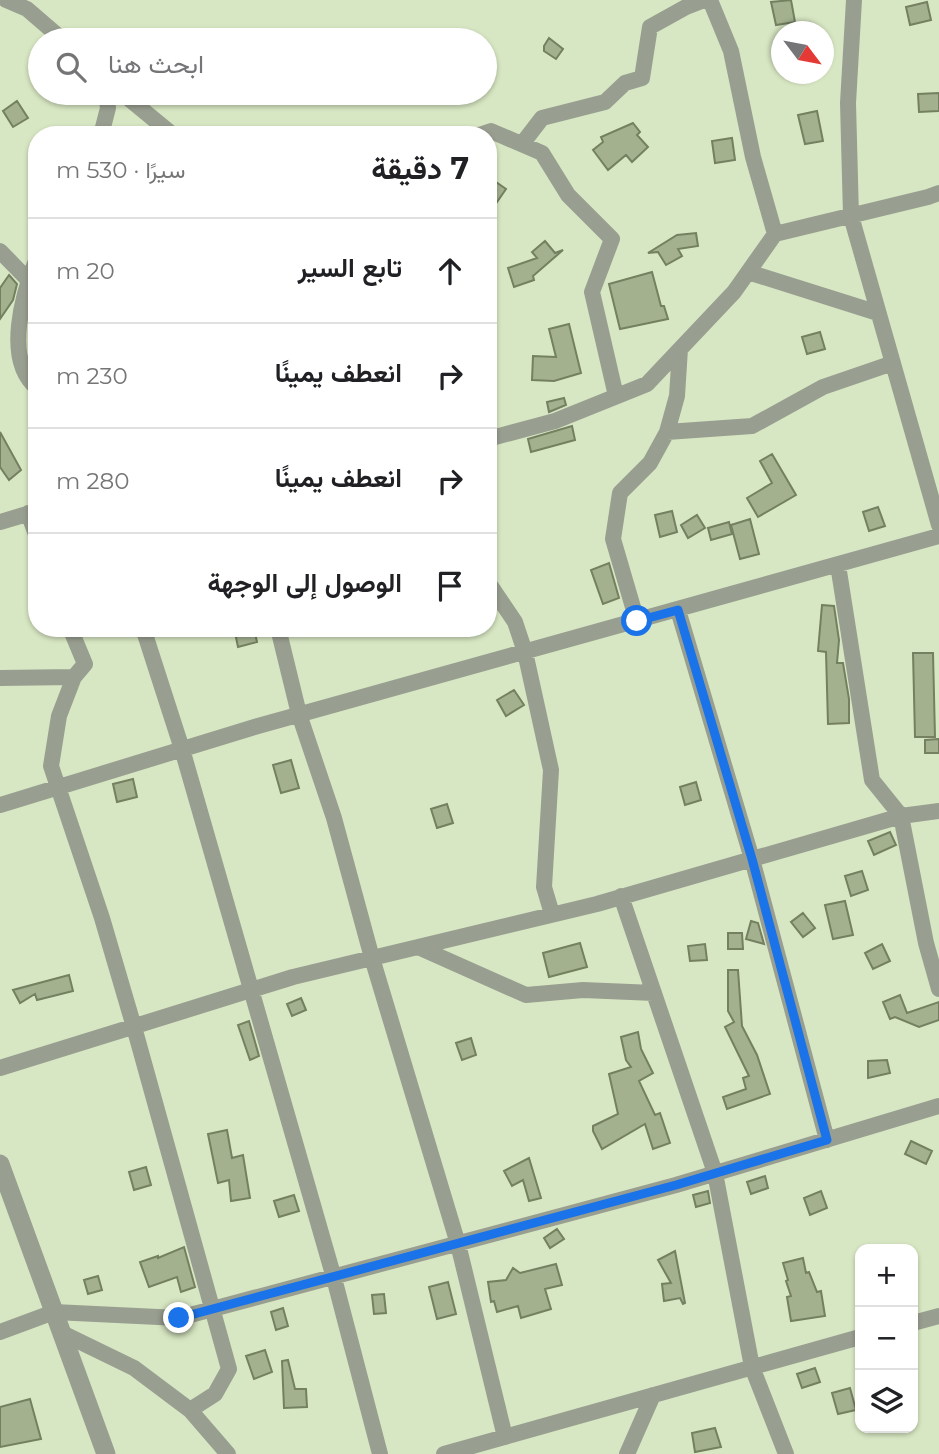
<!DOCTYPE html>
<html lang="ar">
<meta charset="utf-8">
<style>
:root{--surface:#fff;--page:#f6f6f6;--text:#202124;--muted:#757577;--line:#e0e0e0}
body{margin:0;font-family:Montserrat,Vazirmatn,sans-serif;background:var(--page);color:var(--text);direction:rtl}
.controls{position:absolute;right:21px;bottom:21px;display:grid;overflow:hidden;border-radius:14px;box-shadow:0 2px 5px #0004}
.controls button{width:63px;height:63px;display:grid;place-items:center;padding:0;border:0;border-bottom:2px solid var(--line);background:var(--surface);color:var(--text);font:35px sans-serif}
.compass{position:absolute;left:771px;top:21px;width:63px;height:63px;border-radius:50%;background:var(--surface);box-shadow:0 2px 5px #0004;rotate:122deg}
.stop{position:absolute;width:21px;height:21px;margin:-16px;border:5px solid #1a73e8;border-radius:50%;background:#fff}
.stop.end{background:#1a73e8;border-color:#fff;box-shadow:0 2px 7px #0008}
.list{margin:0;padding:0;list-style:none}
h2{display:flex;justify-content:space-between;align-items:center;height:91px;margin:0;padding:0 28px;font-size:30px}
h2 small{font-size:23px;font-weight:400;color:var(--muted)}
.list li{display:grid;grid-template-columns:46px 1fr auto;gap:21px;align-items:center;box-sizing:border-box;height:105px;padding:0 28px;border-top:2px solid var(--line)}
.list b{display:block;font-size:26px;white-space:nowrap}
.list em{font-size:23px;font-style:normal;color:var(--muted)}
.icon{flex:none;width:38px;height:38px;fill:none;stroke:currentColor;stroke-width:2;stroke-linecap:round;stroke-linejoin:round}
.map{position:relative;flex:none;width:939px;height:1454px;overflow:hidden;direction:ltr}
.search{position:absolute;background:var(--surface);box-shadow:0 2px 5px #0004;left:28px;top:28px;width:469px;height:77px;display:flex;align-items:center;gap:18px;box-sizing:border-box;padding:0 24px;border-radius:38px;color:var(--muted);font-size:26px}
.panel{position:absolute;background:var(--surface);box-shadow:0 2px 5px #0004;left:28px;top:126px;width:469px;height:511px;border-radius:28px;direction:rtl}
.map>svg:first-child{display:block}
.building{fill:#a3b18f;stroke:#748060;stroke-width:2}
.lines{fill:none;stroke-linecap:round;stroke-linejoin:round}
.minor{stroke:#999f90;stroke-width:16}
.tertiary{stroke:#999f90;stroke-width:19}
.route{stroke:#1a73e8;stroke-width:9}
</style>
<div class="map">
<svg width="939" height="1454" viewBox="0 0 939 1454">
<rect width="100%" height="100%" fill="#d8e7c3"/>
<path class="building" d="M791 0 795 22 776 25 771 2Z
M927 2 931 20 910 25 906 7Z
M549 38 563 49 556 59 544 51V46Z
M939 93V111L919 112 918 94Z
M17 101 28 118 13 127 3 111Z
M817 111 823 141 805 144 798 115Z
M633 123 640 132 637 135 648 147 632 162 626 155 608 170 593 150 603 142 601 137Z
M732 138 735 160 715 163 712 141Z
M496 182 506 189 488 215V193Z
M696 233 698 246 678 249 682 256 666 265 658 252 648 253 677 235Z
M545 241 555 253 563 250 533 276 534 280 514 287 508 268 537 258 532 252Z
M652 272 661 306H664L668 319 620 329 609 284Z
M9 275 17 284 13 300 0 319V288Z
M569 324 581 373 554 381 532 380 533 356 556 357 549 329Z
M820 332 825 349 807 354 802 337Z
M564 398 566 405 549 412 547 402Z
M572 426 575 440 531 452 528 439Z
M0 432 21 470 9 480 0 467Z
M772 454 796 495 758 517 747 498 772 483 760 461Z
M878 507 885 526 869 531 863 512Z
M672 511 677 532 660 537 655 515Z
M697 515 705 528 688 538 681 525Z
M750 519 759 554 740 559 731 525Z
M729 522 732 534 711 540 708 528Z
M609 563 619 598 603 604 591 570Z
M822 605 834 606 839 640 837 663H843L849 699V723L828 724 826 652 818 651Z
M234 628H254L257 642 238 647Z
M913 653H933L935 737H915Z
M514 690 524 705 506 716 497 700Z
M939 739V753H925V740Z
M291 760 299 788 281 793 273 765Z
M133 779 137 797 117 802 113 784Z
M696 782 701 800 685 805 680 787Z
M447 804 453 823 437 828 431 809Z
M890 832 896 845 874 855 868 841Z
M862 871 868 890 851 896 845 876Z
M845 901 853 935 833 939 825 905Z
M803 913 815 928 803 937 791 922Z
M751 921 758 923 764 944 746 939Z
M728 933H742L743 949H728Z
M580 943 587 967 549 977 543 953Z
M705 944 707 960 690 961 688 946Z
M882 944 890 961 873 969 865 953Z
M728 970H738L742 1026 757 1055 770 1094 727 1109 723 1097 746 1089 743 1078 749 1076 725 1027 734 1022 728 1011Z
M69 975 73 991 37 1000 35 994 20 1003 13 990Z
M900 995 907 1013 939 1002V1020L919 1027 895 1017 890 1019 883 1002Z
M301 998 306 1010 292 1016 287 1004Z
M249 1021 259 1056 250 1060 238 1025Z
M638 1032 641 1049 653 1073 639 1081 655 1115 660 1113 670 1143 653 1149 645 1124 602 1149 593 1131V1126L618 1114 609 1074 631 1067 626 1060 621 1037Z
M471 1038 476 1055 462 1060 456 1043Z
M887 1060 890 1073 868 1078V1061Z
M227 1130 232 1158 243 1155 250 1198 231 1201 229 1180 218 1183 208 1134Z
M911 1141 932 1151 926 1164 905 1154Z
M529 1158 541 1198 529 1201 523 1180 512 1186 504 1171Z
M146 1167 151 1185 134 1190 129 1172Z
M765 1176 768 1188 751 1194 747 1182Z
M708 1191 710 1203 696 1207 693 1195Z
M821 1191 827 1208 810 1215 804 1198Z
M294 1195 299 1211 279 1217 274 1201Z
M557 1229 564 1239 550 1248 544 1238Z
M184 1247 195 1287 181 1292 177 1277 149 1287 140 1262 158 1256V1258Z
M675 1251 685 1303 683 1304 680 1298 664 1301 662 1284 671 1283 658 1260Z
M803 1258 806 1273 809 1272 817 1292 821 1291 825 1316 791 1321 787 1297 791 1296 786 1281 788 1280 783 1263Z
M556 1264 562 1285 545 1289 551 1309 521 1318 518 1306 497 1312 494 1301 491 1302 488 1282 506 1280 513 1268 520 1273Z
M98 1276 102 1290 88 1294 84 1280Z
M448 1282 456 1314 437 1319 429 1287Z
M384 1294 386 1313 374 1314 372 1295Z
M283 1308 288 1326 276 1330 271 1312Z
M265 1350 272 1372 254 1379 246 1356Z
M288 1360 295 1389H306L307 1407 284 1408 282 1361Z
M815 1368 820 1382 802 1388 797 1374Z
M850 1388 856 1410 838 1414 832 1393Z
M30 1399 41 1439 0 1447V1407Z
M715 1428 721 1447 695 1452 692 1433Z"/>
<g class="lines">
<path class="minor" d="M6 0 27 9 63 40
M710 0 731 51 753 157 775 234
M854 0 848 103 851 216 939 525
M122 93 173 135
M101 135 108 108 106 93
M479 135 491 131 542 153 568 195 612 239 592 292 616 396
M522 144 542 118 605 102 625 83 642 78 650 27 686 7 704 0
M0 251 35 287
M37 258C23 293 3 360 37 388
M748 272 878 313
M667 432 752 426 823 387 893 363
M488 439 555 421 647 384 734 292 775 234 928 197 939 193
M28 513 37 537
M0 522 37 511
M838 565 872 780 901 816 926 943 939 989
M488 582 515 622 525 652 551 770 544 887 552 914
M678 610 752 859 827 1140
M637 621 613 539 620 493 650 463 667 432 677 396 680 349
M70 628 85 664 74 677 59 716 51 766 102 918 134 1027 229 1369 215 1394 190 1410
M143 628 182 749 334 1278 380 1454
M278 628 299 714 334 818 372 958 458 1244 505 1437
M0 678 74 677
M0 805 258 726 939 536
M621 896 715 1173 752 1367 786 1454
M418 947 526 995 583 990 654 993
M0 1068 293 977 597 904 901 816 939 811
M913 1323 939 1316
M0 1332 54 1312 179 1318 676 1185 939 1106
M62 1333 134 1368 190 1410 228 1454
M444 1454 860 1337
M627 1454 653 1395"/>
<path class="tertiary" d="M0 1164 106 1454"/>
</g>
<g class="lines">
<path class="route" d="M179 1318 676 1185 827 1140 752 859 678 610 637 621"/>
</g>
</svg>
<div class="controls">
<button>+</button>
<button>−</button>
<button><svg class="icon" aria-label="layers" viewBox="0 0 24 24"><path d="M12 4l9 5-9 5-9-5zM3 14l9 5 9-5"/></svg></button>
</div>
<svg class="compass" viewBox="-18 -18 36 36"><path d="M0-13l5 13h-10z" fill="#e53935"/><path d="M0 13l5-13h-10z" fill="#757577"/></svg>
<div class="stop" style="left:637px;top:621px"></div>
<div class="stop end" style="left:179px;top:1318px"></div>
<div class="search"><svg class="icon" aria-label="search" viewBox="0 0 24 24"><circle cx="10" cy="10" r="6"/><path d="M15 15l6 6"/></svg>ابحث هنا</div>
<section class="panel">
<h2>7 دقيقة<small>سيرًا · 530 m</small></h2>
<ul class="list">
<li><svg class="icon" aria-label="ahead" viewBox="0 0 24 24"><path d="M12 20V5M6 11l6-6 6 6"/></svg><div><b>تابع السير</b></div><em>20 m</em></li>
<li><svg class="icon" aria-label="right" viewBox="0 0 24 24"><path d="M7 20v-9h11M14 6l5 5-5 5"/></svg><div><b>انعطف يمينًا</b></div><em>230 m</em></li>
<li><svg class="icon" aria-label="right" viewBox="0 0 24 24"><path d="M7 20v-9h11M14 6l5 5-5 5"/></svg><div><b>انعطف يمينًا</b></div><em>280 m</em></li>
<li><svg class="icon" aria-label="arrive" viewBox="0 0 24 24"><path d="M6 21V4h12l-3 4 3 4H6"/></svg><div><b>الوصول إلى الوجهة</b></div></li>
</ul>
</section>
</div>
